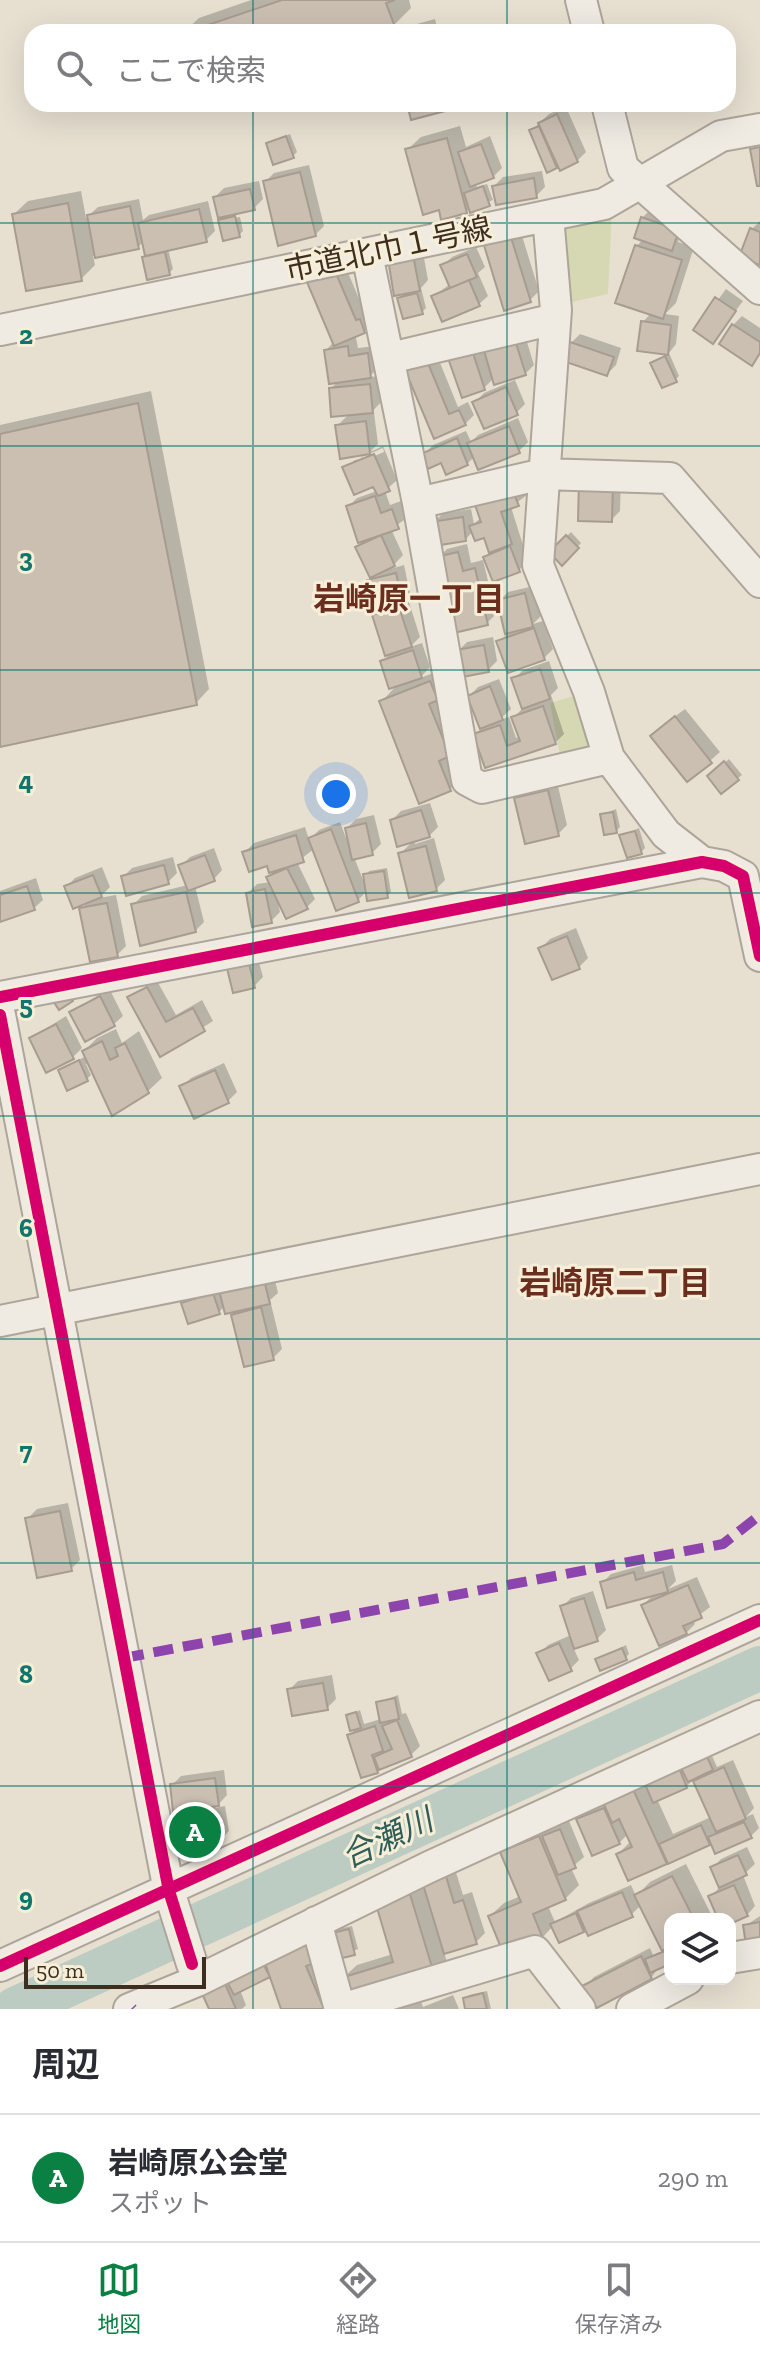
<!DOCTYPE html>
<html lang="ja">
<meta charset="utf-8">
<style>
:root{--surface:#fff;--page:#f2f2f3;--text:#2b2b33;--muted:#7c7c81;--line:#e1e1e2;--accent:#0b8043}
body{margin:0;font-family:"Zilla Slab","Noto Sans JP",serif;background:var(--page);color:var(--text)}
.controls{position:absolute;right:24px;bottom:24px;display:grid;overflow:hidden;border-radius:16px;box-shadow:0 8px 32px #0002}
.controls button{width:72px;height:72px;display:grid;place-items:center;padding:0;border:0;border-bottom:2px solid var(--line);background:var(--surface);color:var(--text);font:40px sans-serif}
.scale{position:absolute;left:24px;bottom:20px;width:182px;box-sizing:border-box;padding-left:8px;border:4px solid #3d2e20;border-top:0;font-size:22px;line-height:28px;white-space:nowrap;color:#3d2e20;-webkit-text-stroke:6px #f7eed8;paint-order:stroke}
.you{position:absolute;left:336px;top:794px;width:28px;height:28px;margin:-20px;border:6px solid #fff;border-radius:50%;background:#1a73e8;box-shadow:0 0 0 12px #1a73e833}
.badge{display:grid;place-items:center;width:52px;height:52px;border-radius:50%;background:var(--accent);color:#fff;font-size:26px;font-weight:700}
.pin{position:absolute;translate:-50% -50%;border:4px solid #fff;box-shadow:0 2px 8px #0006}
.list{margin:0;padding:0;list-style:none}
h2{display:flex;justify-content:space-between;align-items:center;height:104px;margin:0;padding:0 32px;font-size:34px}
h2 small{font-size:26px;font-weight:400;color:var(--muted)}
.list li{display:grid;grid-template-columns:52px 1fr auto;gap:24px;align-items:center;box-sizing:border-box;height:128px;padding:0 32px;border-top:2px solid var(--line)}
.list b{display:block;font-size:30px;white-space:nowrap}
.list p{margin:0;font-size:26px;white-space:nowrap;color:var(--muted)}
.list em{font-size:26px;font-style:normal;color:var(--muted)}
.icon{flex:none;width:44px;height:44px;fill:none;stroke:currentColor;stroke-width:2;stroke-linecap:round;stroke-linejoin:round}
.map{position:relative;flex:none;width:760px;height:2009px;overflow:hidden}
.search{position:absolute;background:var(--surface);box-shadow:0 8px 32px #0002;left:24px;right:24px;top:24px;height:88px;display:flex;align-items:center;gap:20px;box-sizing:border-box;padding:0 28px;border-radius:24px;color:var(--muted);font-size:30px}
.sheet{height:232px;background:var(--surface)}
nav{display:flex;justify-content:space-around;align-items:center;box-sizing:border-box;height:112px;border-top:2px solid var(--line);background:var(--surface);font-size:22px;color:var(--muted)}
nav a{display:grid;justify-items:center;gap:4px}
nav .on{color:var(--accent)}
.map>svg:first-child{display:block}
.green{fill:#d6d7b3}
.shadow{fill:#0003;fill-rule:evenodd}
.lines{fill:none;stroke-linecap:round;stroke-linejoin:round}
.river{stroke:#bcccc2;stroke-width:44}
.building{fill:#cbbfb2;stroke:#a89c90;stroke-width:2}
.minor-casing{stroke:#ada599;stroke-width:34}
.minor{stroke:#efebe3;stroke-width:30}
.quiet{stroke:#8e44ad;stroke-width:10;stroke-dasharray:20 10;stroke-linecap:butt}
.cycleway-casing{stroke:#f7eed8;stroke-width:17}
.cycleway{stroke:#d6006c;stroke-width:12}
.grid{fill:none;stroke:#0f766e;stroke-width:2;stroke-opacity:0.55}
.labels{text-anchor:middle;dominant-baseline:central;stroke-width:6;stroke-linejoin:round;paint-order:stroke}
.street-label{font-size:30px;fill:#3d2e20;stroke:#f7eed8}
.neighbourhood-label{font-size:32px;font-weight:bold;fill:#6b2e1e;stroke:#f7eed8}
.water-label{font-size:32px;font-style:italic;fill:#2f5d5a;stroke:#f7eed8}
.grid-label{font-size:26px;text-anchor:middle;font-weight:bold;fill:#0f766e;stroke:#f7eed8;stroke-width:6;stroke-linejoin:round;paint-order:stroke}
</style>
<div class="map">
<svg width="760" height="2009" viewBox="0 0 760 2009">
<rect width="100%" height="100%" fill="#e7e0d1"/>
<path class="green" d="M612 210 608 294 563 304 557 222Z
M584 693 602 752 562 767 550 703Z"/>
<path class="shadow" d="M251 0H409L411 8 394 25 374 32H184L199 18Z
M435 19 438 32H401L406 27Z
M566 107 586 152 577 161 556 167 531 131 549 114Z
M460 126 466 147 490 136 502 168 493 177 475 183 477 187 487 184 493 200 466 211 440 208 407 150 421 137Z
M290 134 297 152 293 156 268 144Z
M309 165 324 226 315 235 265 182 274 173Z
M542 171 545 187 536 196 494 186 503 177Z
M259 181 263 199 254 208 225 216 215 197 224 188Z
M81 191 86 218 98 207 139 199 143 220 149 215 208 201 215 231 206 240 168 249 173 269 169 273 144 258 147 255 144 241 138 247 93 256 95 265 81 279 14 214 28 201Z
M651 209 686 221 678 242 694 247 676 303 665 314 679 316 676 344 669 353 640 350 643 322 651 313 637 246 643 239 642 218Z
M240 217 243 231 239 235 221 220Z
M760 221V263L752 229Z
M519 226 539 291 530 300 485 243Z
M422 247 428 280 421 288 426 308 422 312 400 298 407 292 390 260Z
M476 247 485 267 478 273 488 296 479 304 434 296 450 284 443 266 452 257Z
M341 256 365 313 373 322 364 331 347 338H356L358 348 376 346 379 367 369 377 379 376 381 402 370 414 374 413 378 444 370 452 383 446 397 480 385 491 390 505 401 501 407 518 391 529 403 555 390 569 404 565 410 593 407 596 420 637 410 647 422 643 430 667 420 678 444 669 463 776 449 790 381 702 399 683 382 661 387 657 374 616 384 606 369 580 372 577 358 547 367 538 348 507 357 498 377 491 374 484 345 468 364 455 337 426 350 413 331 388 339 381 326 350 334 342 307 276ZM383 448 384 452 353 465V461Z
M726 289 743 301 713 341 696 330Z
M742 316 760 328V355L751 363 733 325Z
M523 329 534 365 525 374 494 378 484 388 463 395 450 358Z
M580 334 621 348 616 365 607 374 571 343Z
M436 353 458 407 468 402 474 415 465 424 435 436 408 370Z
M669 353 679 376 675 380 652 363Z
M515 380 525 404 516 413 475 402 484 393Z
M151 391 209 689 196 703 0 745V425Z
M518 418 528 442 519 451 475 456 467 464 424 454 433 445 466 431 471 442 478 435Z
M621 473 620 511 611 520H580Z
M521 481 527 495 511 507 528 561 519 570 485 557 491 552 485 536 473 531 466 539 433 523 442 514 471 509 474 524Z
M571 532 581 543 562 563 551 552Z
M467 544 471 563 483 560 496 614 487 623 438 558 447 549Z
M534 586 541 616 533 624 543 621 553 649 544 658 499 642 507 634 499 601 508 592Z
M493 637 497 661 488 670 458 651 467 642Z
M549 661 558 688 551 695 564 734 555 743 486 766 476 734 482 728 469 696 478 687 499 679 511 709 499 720 509 717 516 738 520 737 514 717 524 707 514 679 523 670Z
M685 709 720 752 688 780 661 727Z
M729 759 742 775 738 778 714 772Z
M557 782 567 825 558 834 516 799 525 790Z
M430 803 438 827 429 836 392 820 401 811Z
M616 809 620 827 616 831 602 815Z
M374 815 381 844 372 853 354 857 365 885 369 871 387 868 391 892 387 896 367 891 358 900 314 849 297 862 315 899 306 908 277 898 280 912 271 921 248 893 257 884 271 882 268 877 277 868 245 852 254 843 305 827 309 840 319 830 340 822 346 838 349 837 347 828 356 819Z
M639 828 645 848 641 852 622 836Z
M434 838 445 880 436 889 400 854 414 840 415 844Z
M214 848 222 870 214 879 195 886 204 922 195 931 133 905 142 896 188 885 181 866 190 857Z
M173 857 177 873 168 882 123 877 132 868Z
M102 867 110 887 99 898 116 895 126 946 117 955 81 909 90 900 66 887 75 878Z
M36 878 43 900 34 908 0 920V891Z
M576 928 588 958 579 967 541 948 550 939Z
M255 947 263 977 254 986 235 991Z
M156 979 176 1015 202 1000 213 1021 161 1054 130 998Z
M109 988 123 1016 114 1024 72 1012Z
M66 1016 82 1048 73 1057 31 1038Z
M116 1029 122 1043 139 1031 162 1078 148 1091 90 1063 86 1064 91 1075 87 1079 60 1070 86 1056 84 1051 97 1038Z
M224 1063 237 1092 228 1101 182 1087 191 1078Z
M273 1272 278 1293 270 1300 282 1349 273 1358 233 1316 240 1309 225 1306 219 1312 184 1304 192 1295Z
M68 1503 80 1560 71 1569 28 1518 37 1509Z
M643 1565 645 1572 672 1565 676 1581 668 1589 697 1577 710 1607 693 1620 695 1624 686 1633 643 1605 655 1593 602 1583 611 1574Z
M593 1591 606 1630 597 1639 573 1647 579 1660 570 1669 539 1654 548 1645 571 1635 562 1607 571 1598Z
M626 1645 629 1654 625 1658 597 1660Z
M332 1675 336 1699 327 1708 289 1690 298 1681Z
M398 1695 402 1714 406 1713 420 1746 411 1755 377 1771 349 1735 353 1732 348 1716 360 1710 364 1724 381 1719 378 1703Z
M708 1747 717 1767 733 1760 754 1808 746 1817 753 1814 759 1828 750 1837 711 1840 666 1862 618 1854 631 1841 628 1834 619 1843 579 1820 588 1811ZM694 1779 711 1817 673 1834 657 1799 686 1787Z
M224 1770 227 1795 215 1808 225 1806 229 1831 220 1840 172 1822 181 1813 200 1810 172 1785 181 1776Z
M569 1821 584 1857 571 1868 579 1885 565 1899 548 1906 555 1922 589 1903 631 1885 636 1896 650 1882 686 1864 712 1916 670 1919V1962L659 1967 651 1978 585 1986 594 1977 650 1948 653 1955 664 1950 641 1905 631 1915 583 1930 553 1926 542 1938 490 1916 504 1903 521 1896 502 1853 516 1839Z
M747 1847 755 1864 743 1875 755 1906 747 1915 730 1921 720 1919 711 1896 720 1887 712 1868 721 1859Z
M454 1866 463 1895 472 1892 485 1933 476 1942 444 1952 447 1962 434 1975 343 1978 357 1965 393 1954 377 1902Z
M760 1916V1941L745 1926Z
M352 1926 358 1949 336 1958V2009H284L271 1973 240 1990 246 2005 242 2009H211L203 1990 334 1930Z
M416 1989 423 2007 453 1995 459 2009H365Z
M487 1991 491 2009H467L465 1999 469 1995Z"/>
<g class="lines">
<path class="river" d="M15 2009 760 1668"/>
</g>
<path class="building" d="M282 0H395L386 3 395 27 381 32H187Z
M407 104H452L453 109 411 120Z
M557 114 578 162 560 171 538 123Z
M539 126 557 168 547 173 529 130Z
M286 136 294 158 273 165 266 143Z
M447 138 467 213 441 220 439 210 423 215 405 149Z
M481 144 494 178 470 187 458 152Z
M760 147V186H757L750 149Z
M300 172 316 236 278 246 263 181Z
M534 178 537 198 496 205 492 186Z
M483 186 490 206 470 213 464 193Z
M250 189 255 210 218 218 213 197Z
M68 203 82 281 26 291 12 214Z
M130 206 139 249 95 258 87 215Z
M199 209 207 242 145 256 138 223Z
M235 216 240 237 223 241 218 220Z
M641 217 679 230 672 251 634 238Z
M750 228 760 232V265L739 257Z
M510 234 531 302 504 311 483 242Z
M635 245 682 260 663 319 615 303Z
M165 252 170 275 147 280 142 257Z
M467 254 477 277 450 288 440 265Z
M413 255 420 291 394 296 388 259Z
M332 264 356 320 360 319 365 333 334 346 304 275Z
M469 280 480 306 442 322 431 296Z
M417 293 423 314 403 319 397 298Z
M715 297 736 311 713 344 693 330Z
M641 321 671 325 668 355 637 351Z
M732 324 760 342V353L752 366 719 344Z
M514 337 526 375 494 385 483 347Z
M570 342 614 357 607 376 563 361Z
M348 346 349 356 368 353 371 378 329 384 324 350Z
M472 350 485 390 462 398 448 358Z
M665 356 677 382 662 388 650 363Z
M427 361 449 414 459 410 466 425 434 439 405 370Z
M370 384 373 413 331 417 329 388Z
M506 387 518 415 484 429 472 402Z
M138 403 197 705 0 747V434Z
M366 421 370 454 340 459 335 425Z
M509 426 520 453 478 470 467 443Z
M457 438 468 465 446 475 441 463 428 469 421 454Z
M374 454 390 491 378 496 373 487 354 495 342 467Z
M579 480 613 481 612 522 578 521Z
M512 489 519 506 501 512 512 544 489 553 484 538 475 541 469 526 481 522 474 502Z
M375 496 381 513 392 509 399 529 358 543 346 506Z
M463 517 466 541 434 546 431 522Z
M381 535 395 566 370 578 355 547Z
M566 535 579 548 562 566 549 552Z
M510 546 520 572 493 582 483 557Z
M458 552 463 571 475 568 488 625 454 633 436 557Z
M396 573 403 604 373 610 367 580Z
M525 593 533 627 505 634 497 600Z
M399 607 412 647 385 656 372 615Z
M534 628 545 660 508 673 496 641Z
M484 645 489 672 462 677 456 650Z
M413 650 422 678 389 689 380 661Z
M540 669 550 699 522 709 511 678Z
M430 681 438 700 429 704 450 756 439 761 451 791 419 804 379 701Z
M490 686 503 720 480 729 467 696Z
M543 706 556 744 485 768 473 734 500 725 507 746 520 741 511 717Z
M675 716 712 763 687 782 650 736Z
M724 761 739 780 721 794 707 776Z
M548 790 559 836 525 844 514 798Z
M421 810 430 837 397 847 390 820Z
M613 812 617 833 604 835 600 814Z
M366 823 373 855 352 860 345 828Z
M331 829 359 902 336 911 308 838Z
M635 831 642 854 627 858 619 835Z
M296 835 304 862 269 873 267 866 249 872 242 852Z
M426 846 437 891 409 898 398 853Z
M205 855 215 881 188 891 178 865Z
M164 865 169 884 126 896 121 876Z
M287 868 308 909 286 919 266 877Z
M384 871 388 898 367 901 363 874Z
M93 875 102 897 73 909 64 886Z
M27 886 35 910 0 922V895Z
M265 889 272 923 252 927 246 893Z
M186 892 196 932 140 946 131 904Z
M107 903 118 957 90 962 79 908Z
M567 936 580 969 552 980 538 948Z
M247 955 255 988 233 993 225 960Z
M64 987 73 1001 59 1010 50 996Z
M147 987 166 1022 193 1008 205 1031 160 1057 127 997Z
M100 996 115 1026 85 1042 69 1012Z
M56 1024 74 1059 46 1073 29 1038Z
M102 1041 110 1060 118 1056 115 1048 125 1043 149 1093 112 1116 82 1051Z
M79 1060 88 1081 67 1091 58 1070Z
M215 1070 229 1103 194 1119 179 1086Z
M264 1280 270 1304 225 1314 219 1290Z
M213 1293 220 1314 188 1324 181 1303Z
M261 1307 274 1360 244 1367 231 1315Z
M60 1511 72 1571 37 1578 25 1518Z
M634 1572 636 1580 663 1572 668 1592 607 1608 600 1582Z
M688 1585 702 1618 683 1626 687 1634 659 1646 641 1605Z
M584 1598 598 1641 574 1649 560 1606Z
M559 1643 572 1671 549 1681 536 1653Z
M622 1648 627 1660 600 1671 595 1659Z
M323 1683 328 1710 292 1716 287 1689Z
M395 1698 399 1719 380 1723 376 1702Z
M356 1712 361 1728 350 1731 346 1715Z
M397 1720 412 1757 379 1770 374 1757 392 1749 382 1726Z
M375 1726 383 1751 372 1755 378 1773 361 1778 347 1735Z
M704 1750 713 1770 688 1782 678 1762Z
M677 1763 687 1788 653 1803 642 1777Z
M724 1767 746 1819 716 1832 693 1781Z
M215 1778 219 1806 173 1812 170 1784Z
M633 1789 667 1864 628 1881 616 1854 632 1847 619 1819 612 1823 603 1802Z
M604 1808 620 1844 592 1856 576 1819Z
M216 1814 221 1842 174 1850 170 1822Z
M744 1822 752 1838 715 1854 708 1837Z
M701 1825 710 1845 668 1864 659 1844Z
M560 1829 576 1868 558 1875 542 1836Z
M539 1836 566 1900 533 1914 543 1939 504 1955 488 1916 521 1902 500 1852Z
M738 1855 747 1875 719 1888 710 1867Z
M445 1873 454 1903 463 1900 477 1944 444 1954 422 1881Z
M672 1876 694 1919H670V1946L662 1951 634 1895Z
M734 1885 748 1916 730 1924V1919H718L708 1896Z
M409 1891 435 1977 348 2003 341 1978 393 1962 375 1901Z
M622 1892 633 1917 588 1936 577 1911Z
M576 1913 584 1932 559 1943 550 1924Z
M760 1922V1943L746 1945 743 1925Z
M349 1929 355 1955 334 1960 328 1934Z
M310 1938 320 1961 306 1966 324 2009H281L263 1957Z
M670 1949V1964L650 1973 645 1959Z
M259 1956 270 1977 234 1995 223 1974Z
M641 1956 652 1979 595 2009 582 1986Z
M223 1979 236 2009H209L200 1989Z
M483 1993 487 2009H465L463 1998Z"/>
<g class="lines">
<g class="minor-casing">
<path id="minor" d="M581 0 589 32
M607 104 623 168 760 289
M548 216 556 310 538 565 589 692 609 758 666 834 702 862
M367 254 418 503 467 780 482 788 609 758
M0 330 604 204 721 136 760 129
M390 358 555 319
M418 503 543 474 670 478 760 582
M0 997 702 862 724 866 743 876 760 956
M0 1015 169 1891 192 1964
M0 1321 760 1169
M316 1922 340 2009
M730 1958 760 1953
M0 1966 760 1620
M129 2009 197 1981 429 1867 760 1716
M341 2009 535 1951 580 2009
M632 2009 688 1979"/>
</g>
<use href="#minor" class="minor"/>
<path class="quiet" d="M124 1658 723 1544 760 1515
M132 2008 133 2009"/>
<g class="cycleway-casing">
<path id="cycleway" d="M0 997 702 862 724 866 743 876 760 956
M0 1015 169 1891 192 1964
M0 1966 760 1620"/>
</g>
<use href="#cycleway" class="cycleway"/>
</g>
<path class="grid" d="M253 0V32M507 0V32M253 104V2009M507 104V2009M0 223H760M0 446H760M0 670H760M0 893H760M0 1116H760M0 1339H760M0 1563H760M0 1786H760"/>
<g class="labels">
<g class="street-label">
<text transform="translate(388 249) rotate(-12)">市道北巾１号線</text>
</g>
<g class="neighbourhood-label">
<text x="409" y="599">岩崎原一丁目</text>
<text x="615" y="1283">岩崎原二丁目</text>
</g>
<g class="water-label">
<text transform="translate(387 1838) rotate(-25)">合瀬川</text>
</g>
</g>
<g class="grid-label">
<text x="26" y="344">2</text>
<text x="26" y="567">3</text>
<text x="26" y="790">4</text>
<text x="26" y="1014">5</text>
<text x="26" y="1237">6</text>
<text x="26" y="1460">7</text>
<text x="26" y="1683">8</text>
<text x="26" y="1906">9</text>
</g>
</svg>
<div class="controls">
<button><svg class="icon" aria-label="layers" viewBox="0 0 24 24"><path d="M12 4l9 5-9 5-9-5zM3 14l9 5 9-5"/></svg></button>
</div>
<div class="scale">50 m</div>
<div class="you"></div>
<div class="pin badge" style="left:195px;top:1832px">A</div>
<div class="search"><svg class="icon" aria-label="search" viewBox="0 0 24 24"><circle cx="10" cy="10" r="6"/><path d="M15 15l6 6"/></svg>ここで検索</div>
</div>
<section class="sheet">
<h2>周辺<small></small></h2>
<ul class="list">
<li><span class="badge">A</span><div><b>岩崎原公会堂</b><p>スポット</p></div><em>290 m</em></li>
</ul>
</section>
<nav>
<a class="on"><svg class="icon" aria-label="map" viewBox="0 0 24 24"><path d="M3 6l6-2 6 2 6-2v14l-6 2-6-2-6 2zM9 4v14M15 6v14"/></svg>地図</a>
<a><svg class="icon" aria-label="directions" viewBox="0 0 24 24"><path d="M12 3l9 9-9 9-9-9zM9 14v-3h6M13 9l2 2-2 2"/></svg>経路</a>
<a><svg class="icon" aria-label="saved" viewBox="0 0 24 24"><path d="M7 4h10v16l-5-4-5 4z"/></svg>保存済み</a>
</nav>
